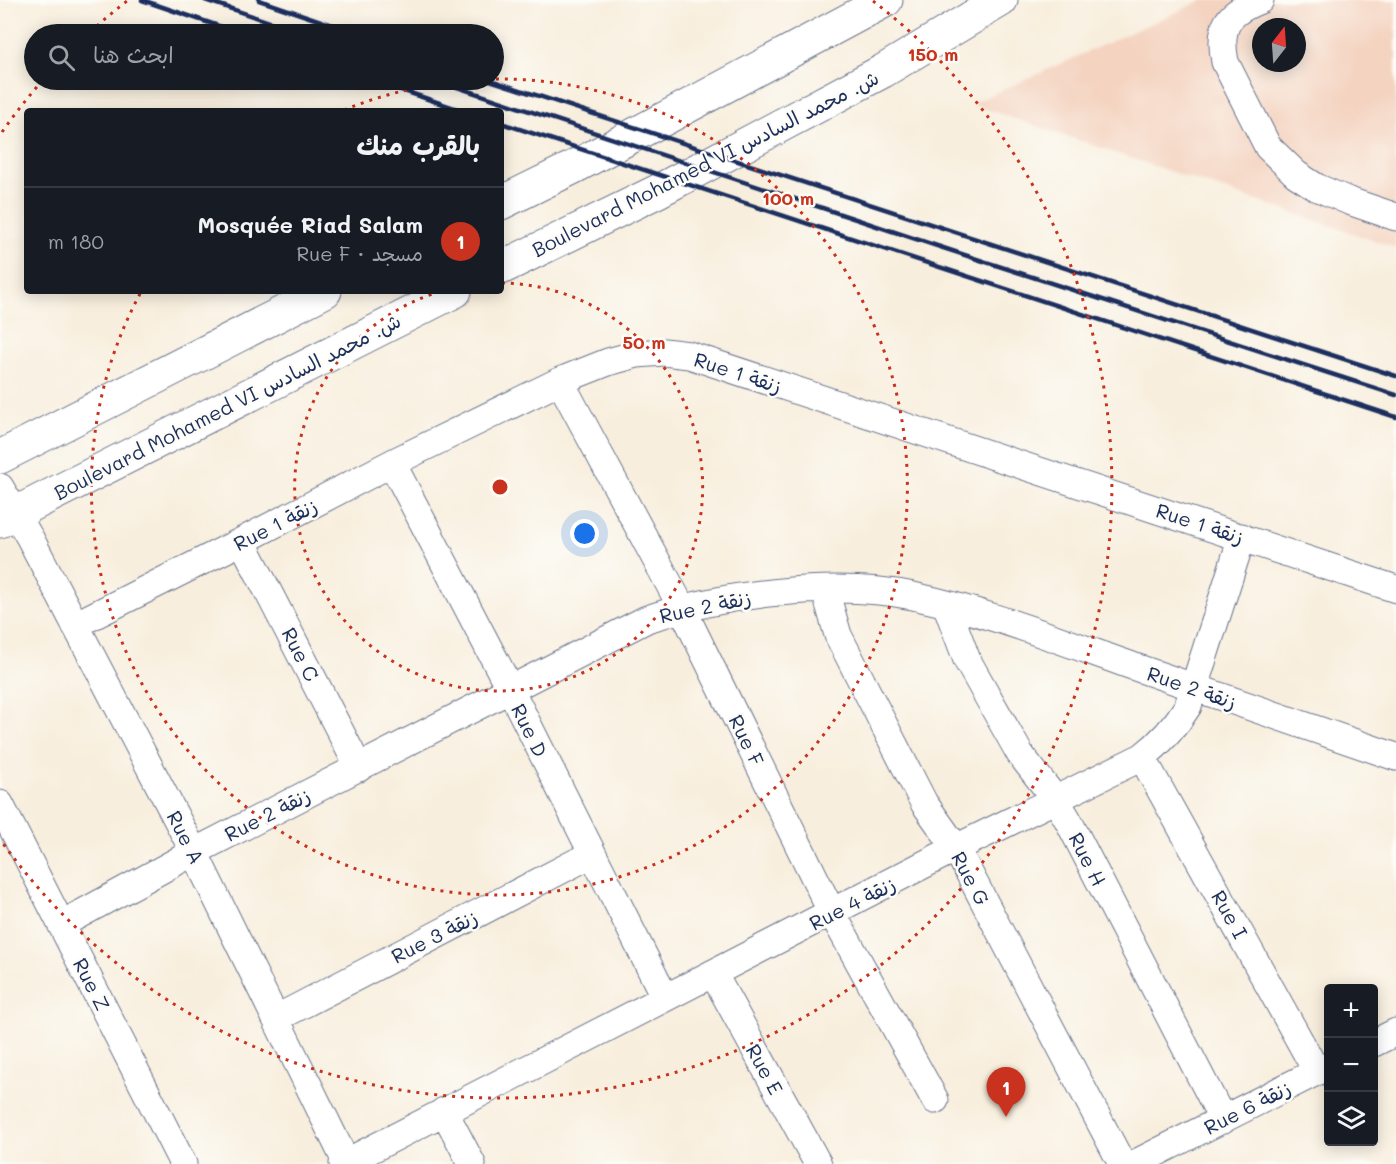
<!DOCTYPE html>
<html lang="ar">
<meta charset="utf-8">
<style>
:root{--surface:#171b24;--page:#20242c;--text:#f1f3f6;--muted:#9ea1a6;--line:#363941;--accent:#c8321e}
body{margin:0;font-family:Mali,"Playpen Sans Arabic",sans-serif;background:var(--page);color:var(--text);direction:rtl}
.controls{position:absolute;right:18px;bottom:18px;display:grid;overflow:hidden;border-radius:6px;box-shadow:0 3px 15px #0003}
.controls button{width:54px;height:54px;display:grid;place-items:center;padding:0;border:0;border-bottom:2px solid var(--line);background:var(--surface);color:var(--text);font:30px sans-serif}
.compass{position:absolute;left:1252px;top:18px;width:54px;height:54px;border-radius:50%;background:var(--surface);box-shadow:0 3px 15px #0003;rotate:17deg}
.you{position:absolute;left:585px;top:534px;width:21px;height:21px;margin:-15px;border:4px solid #fff;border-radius:50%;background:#1a73e8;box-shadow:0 0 0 9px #1a73e833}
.badge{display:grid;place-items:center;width:39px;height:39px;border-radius:50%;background:var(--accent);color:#fff;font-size:20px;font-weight:700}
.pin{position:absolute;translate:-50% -50px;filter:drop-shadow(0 2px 3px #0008)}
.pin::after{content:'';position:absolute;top:32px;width:21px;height:18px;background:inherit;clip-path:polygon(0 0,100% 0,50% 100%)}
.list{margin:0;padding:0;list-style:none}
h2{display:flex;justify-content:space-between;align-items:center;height:78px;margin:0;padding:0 24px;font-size:26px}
h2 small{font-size:20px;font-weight:400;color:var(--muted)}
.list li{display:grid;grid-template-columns:39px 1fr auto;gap:18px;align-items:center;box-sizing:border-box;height:108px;padding:0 24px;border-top:2px solid var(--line)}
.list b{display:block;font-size:22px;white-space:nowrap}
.list p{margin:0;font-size:20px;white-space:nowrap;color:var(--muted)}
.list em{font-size:20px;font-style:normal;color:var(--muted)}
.icon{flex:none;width:33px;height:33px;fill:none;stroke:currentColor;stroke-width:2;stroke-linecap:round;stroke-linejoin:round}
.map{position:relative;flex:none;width:1396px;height:1164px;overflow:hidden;direction:ltr}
.search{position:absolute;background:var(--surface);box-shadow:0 3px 15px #0003;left:24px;top:24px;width:480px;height:66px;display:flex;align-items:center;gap:15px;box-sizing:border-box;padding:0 21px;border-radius:33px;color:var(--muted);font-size:22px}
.panel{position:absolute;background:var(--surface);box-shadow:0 3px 15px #0003;left:24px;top:108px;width:480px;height:186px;border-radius:6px;direction:rtl}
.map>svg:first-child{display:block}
.built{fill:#f4d3c0;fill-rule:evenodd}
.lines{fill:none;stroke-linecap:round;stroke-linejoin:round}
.minor-casing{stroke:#68728a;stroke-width:29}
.major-casing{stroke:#68728a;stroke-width:35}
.minor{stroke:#fff;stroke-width:27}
.major{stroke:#fff;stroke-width:33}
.rail{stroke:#1b2f5e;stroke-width:4.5}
.ring{fill:none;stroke:#c8321e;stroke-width:3;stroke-dasharray:3 6}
.labels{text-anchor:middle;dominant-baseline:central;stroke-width:5;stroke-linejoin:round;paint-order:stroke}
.street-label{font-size:20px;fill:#1b2f5e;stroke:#fdfcf7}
.centre{fill:#c8321e;stroke:#fdfcf7;stroke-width:3}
.ring-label{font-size:18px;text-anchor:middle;font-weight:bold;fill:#c8321e;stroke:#fdfcf7;stroke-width:5;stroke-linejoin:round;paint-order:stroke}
</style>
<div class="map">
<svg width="1396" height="1164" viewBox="0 0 1396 1164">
<rect width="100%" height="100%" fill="#fdfcf7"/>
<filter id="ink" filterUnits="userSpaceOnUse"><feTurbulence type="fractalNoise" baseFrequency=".0167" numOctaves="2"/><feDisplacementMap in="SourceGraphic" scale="12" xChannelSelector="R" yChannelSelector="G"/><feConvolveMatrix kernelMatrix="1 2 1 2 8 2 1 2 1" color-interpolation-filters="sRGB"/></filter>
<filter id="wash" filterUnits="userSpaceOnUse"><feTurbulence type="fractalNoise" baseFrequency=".008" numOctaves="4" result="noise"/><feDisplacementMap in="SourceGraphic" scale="24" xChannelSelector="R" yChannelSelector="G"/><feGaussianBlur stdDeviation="1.35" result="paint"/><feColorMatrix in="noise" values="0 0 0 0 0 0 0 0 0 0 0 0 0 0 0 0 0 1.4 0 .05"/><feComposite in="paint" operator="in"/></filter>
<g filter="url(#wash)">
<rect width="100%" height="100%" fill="#f8eedd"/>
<path class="built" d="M1203 0H1396V248L971 104ZM1261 27H1297V63H1261Z"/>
</g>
<g filter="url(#ink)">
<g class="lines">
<g class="minor-casing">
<path id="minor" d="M1260 0C1227 13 1218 26 1225 62L1268 147 1296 174 1316 187 1349 201 1396 217
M560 381 682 608 832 913 935 1100
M392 463 510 689 665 998
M0 487 30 538 194 852 347 1164
M242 541 359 768
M825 590 838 635 924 803 956 848 1122 1164
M946 604 967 660 1020 754 1056 800 1068 820 1223 1120
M75 625 242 541 392 463 560 381 608 362 637 354 664 352 689 355 1396 589
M1142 757 1317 1072
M0 804 183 1164
M62 924 194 852 647 619C724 594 833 580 913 596 989 612 1064 642 1138 668 1224 698 1310 728 1396 757
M713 973 818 1164
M277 1018 592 854
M1374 1043 1396 1032
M444 1111 472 1164
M343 1164 956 848 1142 757C1162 742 1175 727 1188 706L1242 537
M1134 1164 1328 1066"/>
</g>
<g class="major-casing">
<path id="major" d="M501 203 576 166 886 0
M501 268 658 191 883 71 1001 0
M0 457 325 291
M0 521 455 291"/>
</g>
<use href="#minor" class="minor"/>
<use href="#major" class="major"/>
<path class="rail" d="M142 0 242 34
M205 0 305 34
M259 0 359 34
M372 80 463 111
M436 80 937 246 1396 395
M490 80 1396 376
M501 123 1396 417"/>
</g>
</g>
<g class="ring">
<path d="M502 283A204 204 0 1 1 442 291"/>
<path d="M344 110A408 408 0 0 1 479 80M496 79A408 408 0 1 1 141 292"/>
<path d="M2 132A612 612 0 0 1 42 81M90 32A612 612 0 0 1 127 1M873 1A612 612 0 1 1 2 842"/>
</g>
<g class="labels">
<g class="street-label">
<text transform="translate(705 163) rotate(-27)">Boulevard Mohamed VI ش. محمد السادس</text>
<text transform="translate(738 372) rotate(18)">Rue 1 زنقة</text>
<text transform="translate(227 406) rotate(-27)">Boulevard Mohamed VI ش. محمد السادس</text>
<text transform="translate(1200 523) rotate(18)">Rue 1 زنقة</text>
<text transform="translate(275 524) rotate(-27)">Rue 1 زنقة</text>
<text transform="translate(705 606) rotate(-12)">Rue 2 زنقة</text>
<text transform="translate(301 654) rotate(63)">Rue C</text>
<text transform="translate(1192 687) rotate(19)">Rue 2 زنقة</text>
<text transform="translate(530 730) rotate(64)">Rue D</text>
<text transform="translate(747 740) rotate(64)">Rue F</text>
<text transform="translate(267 814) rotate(-27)">Rue 2 زنقة</text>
<text transform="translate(186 837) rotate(63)">Rue A</text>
<text transform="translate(1088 859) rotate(63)">Rue H</text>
<text transform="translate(971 878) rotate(62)">Rue G</text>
<text transform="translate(852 903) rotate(-27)">Rue 4 زنقة</text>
<text transform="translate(1230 914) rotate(61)">Rue I</text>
<text transform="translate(434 936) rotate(-27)">Rue 3 زنقة</text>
<text transform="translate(92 984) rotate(63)">Rue Z</text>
<text transform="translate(765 1069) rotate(61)">Rue E</text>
<text transform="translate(1247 1107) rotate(-27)">Rue 6 زنقة</text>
</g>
</g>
<circle cx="500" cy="487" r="9" class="centre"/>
<g class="ring-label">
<text x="933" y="61">150 m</text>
<text x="788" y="205">100 m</text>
<text x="644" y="349">50 m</text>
</g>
</svg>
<div class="controls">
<button>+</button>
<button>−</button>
<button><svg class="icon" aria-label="layers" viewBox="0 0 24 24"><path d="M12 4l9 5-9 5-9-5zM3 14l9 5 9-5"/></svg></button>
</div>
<svg class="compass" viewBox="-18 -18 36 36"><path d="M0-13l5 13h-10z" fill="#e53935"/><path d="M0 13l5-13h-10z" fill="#9ea1a6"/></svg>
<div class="you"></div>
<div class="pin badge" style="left:1006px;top:1117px">1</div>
<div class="search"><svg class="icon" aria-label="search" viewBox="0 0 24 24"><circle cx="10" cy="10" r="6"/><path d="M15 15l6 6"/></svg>ابحث هنا</div>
<section class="panel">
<h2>بالقرب منك<small></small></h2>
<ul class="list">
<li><span class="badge">1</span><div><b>Mosquée Riad Salam</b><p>مسجد · Rue F</p></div><em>180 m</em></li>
</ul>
</section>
</div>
